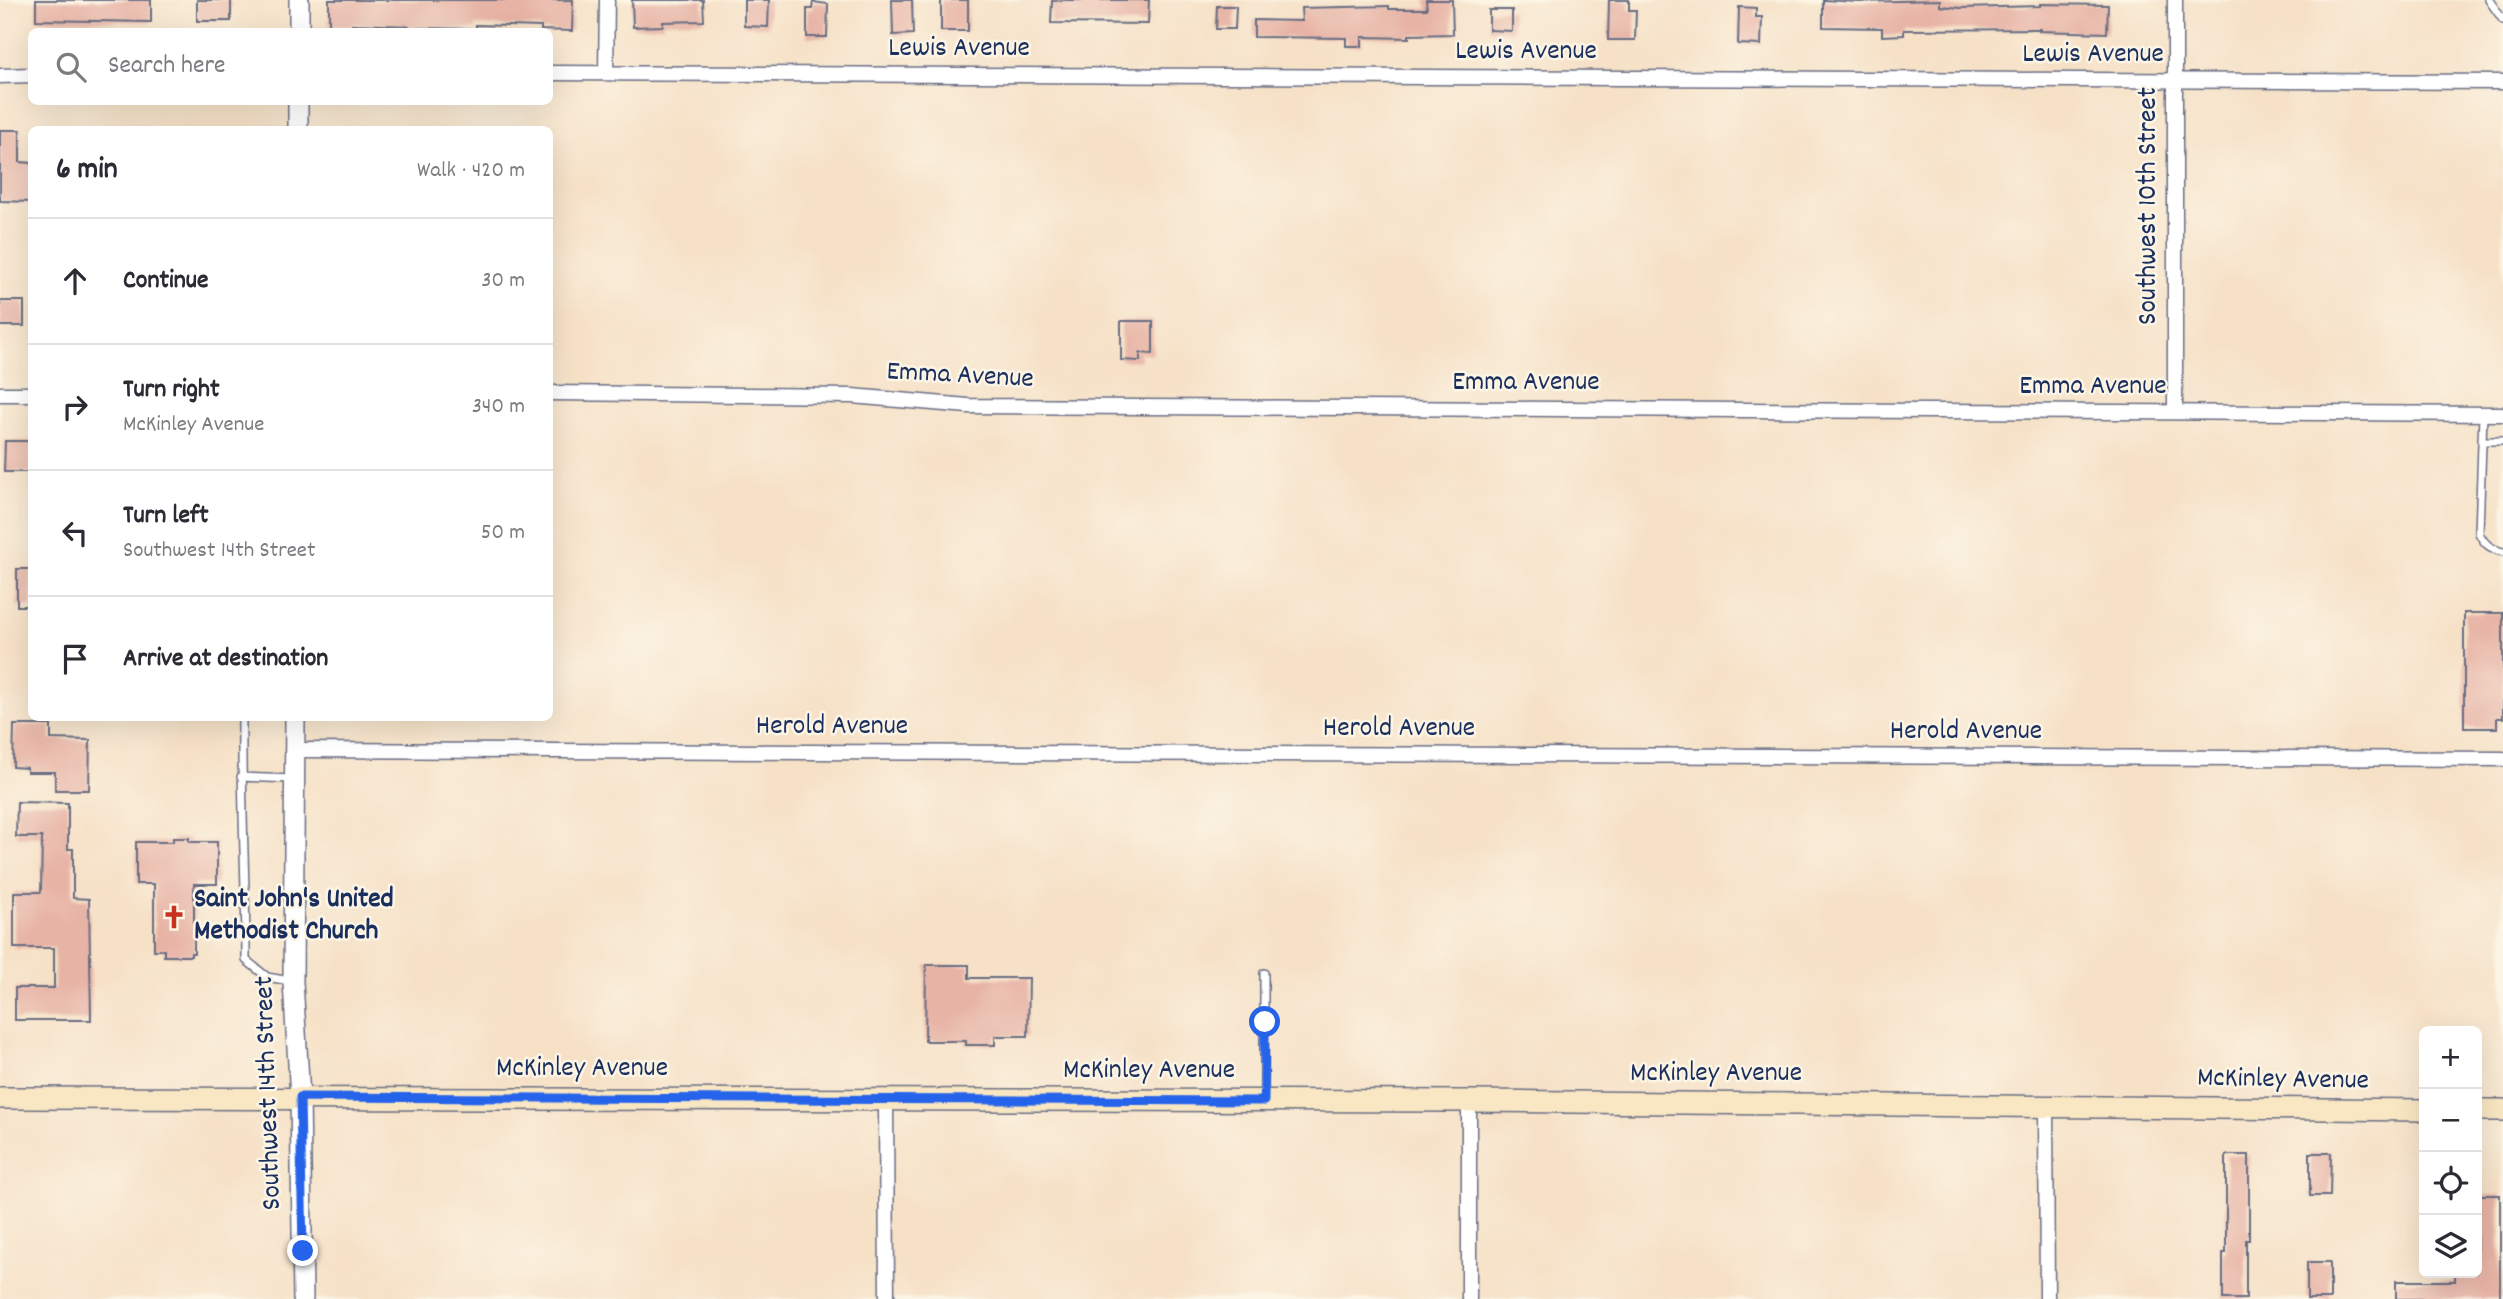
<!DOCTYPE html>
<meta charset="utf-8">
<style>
:root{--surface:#fff;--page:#f7f7f7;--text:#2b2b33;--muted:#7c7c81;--line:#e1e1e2}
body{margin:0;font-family:Dekko,sans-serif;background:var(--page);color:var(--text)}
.controls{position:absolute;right:21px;bottom:21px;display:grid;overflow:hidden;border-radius:10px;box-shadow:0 7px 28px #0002}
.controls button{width:63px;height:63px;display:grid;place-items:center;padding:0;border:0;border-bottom:2px solid var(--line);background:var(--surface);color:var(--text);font:35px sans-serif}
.stop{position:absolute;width:21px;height:21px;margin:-16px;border:5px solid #2563eb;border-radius:50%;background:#fff}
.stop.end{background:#2563eb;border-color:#fff;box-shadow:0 2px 7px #0008}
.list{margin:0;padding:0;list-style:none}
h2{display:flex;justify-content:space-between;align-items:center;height:91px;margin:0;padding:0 28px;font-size:30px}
h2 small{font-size:23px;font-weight:400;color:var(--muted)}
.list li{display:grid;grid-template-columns:46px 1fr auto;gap:21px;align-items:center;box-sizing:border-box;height:126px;padding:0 28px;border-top:2px solid var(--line)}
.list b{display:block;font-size:26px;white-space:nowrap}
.list p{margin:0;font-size:23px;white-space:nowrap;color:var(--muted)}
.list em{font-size:23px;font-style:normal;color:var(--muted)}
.icon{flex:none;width:38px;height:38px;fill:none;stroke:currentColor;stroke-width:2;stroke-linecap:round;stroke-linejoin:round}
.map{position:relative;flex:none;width:2503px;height:1299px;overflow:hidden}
.search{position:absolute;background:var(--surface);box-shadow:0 7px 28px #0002;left:28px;top:28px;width:525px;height:77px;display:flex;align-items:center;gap:18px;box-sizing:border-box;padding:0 24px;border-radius:10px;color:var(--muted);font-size:26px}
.panel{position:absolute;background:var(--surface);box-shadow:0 7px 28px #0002;left:28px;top:126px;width:525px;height:595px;border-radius:10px}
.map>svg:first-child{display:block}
.building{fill:#e7b3a5}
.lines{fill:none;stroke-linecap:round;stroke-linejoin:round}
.service-casing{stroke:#686d83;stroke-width:10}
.minor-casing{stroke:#686d83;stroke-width:17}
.tertiary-casing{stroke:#686d83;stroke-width:22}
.secondary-casing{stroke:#686d83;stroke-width:24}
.service{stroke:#fff;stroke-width:7}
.minor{stroke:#fff;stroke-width:14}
.tertiary{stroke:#fff;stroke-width:19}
.secondary{stroke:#f9e7c3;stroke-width:21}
.route{stroke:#2563eb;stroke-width:9}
.labels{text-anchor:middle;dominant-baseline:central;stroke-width:5;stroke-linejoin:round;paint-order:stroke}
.street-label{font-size:28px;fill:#1b2f5e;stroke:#fcf5e5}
.poi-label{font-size:28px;font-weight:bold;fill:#1b2f5e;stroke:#fcf5e5;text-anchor:start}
</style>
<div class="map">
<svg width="2503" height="1299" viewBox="0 0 2503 1299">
<rect width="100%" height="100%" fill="#fcf5e5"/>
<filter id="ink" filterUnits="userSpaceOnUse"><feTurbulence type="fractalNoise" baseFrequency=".0143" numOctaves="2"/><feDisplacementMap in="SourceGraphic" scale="14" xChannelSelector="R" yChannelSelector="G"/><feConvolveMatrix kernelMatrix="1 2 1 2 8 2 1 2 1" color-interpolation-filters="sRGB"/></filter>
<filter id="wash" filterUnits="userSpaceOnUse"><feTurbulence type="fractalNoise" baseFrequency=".00686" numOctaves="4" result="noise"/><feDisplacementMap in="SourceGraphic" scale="28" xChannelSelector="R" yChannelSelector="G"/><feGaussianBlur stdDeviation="1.57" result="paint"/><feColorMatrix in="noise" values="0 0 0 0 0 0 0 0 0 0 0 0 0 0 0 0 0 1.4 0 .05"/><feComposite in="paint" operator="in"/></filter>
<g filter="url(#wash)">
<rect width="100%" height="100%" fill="#f6e1c7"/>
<g id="blocks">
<path class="building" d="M36 0H151V22L36 20Z
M197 0H231V21H197Z
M329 0H573L572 31 541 30V27L476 25V29L409 28V26L352 24V26H329Z
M632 0H703L704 21 663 22V26L633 27Z
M744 0H769L768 27 744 26Z
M892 0H912L913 34 893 35Z
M941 0H968V31H941Z
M1065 0H1149L1148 24 1051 23 1052 1Z
M1426 0H1452L1453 34 1409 35V38L1362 37V46H1346V38L1254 37V20L1302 21 1301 8 1389 6V9H1427Z
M1609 0H1629V10H1636L1635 40H1608Z
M1823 0 1858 2 1940 0V6L1961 8 2040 6V4L2108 5 2107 33 2039 31 2040 29 1904 30V35L1882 36V28L1823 27Z
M813 2 828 4 827 37H807V9H812Z
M1217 6H1236L1235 29H1216Z
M1739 7 1756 8V17H1762L1761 45 1738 44Z
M1489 10H1512V31L1489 30Z
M0 130H20V162L32 163V202L0 201Z
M0 301H24V326H0Z
M1121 321H1153V354L1140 353V361L1121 360Z
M5 441H32V472H4Z
M17 569H32V606H17Z
M2464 613H2503V718H2497V728H2464Z
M14 725H51V739L90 740 89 790H55V772H27V768L13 767Z
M17 802 68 803V849H73V898L89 899 91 1020H15V988H54V948H14V892H41L42 837H16Z
M173 838H189V842H217V884H194V953H191V956H164V950H154V884H136V842H173Z
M926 965H969V978H1029L1028 1036H995V1045H966V1041H925Z
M2310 1153H2331L2330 1196H2310Z
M2226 1155H2249V1240H2246V1299H2223V1253H2226Z
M2477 1195H2500V1299H2396V1281H2455V1273H2477Z
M2307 1262H2330V1299H2307Z"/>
</g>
</g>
<g filter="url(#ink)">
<use href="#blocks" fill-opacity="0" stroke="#686d83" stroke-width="2"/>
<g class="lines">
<g class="service-casing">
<path id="service" d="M2489 0 2503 20
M2483 414 2479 533C2484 544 2491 549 2503 552
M2482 441H2503
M242 718C241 798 246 879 246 960L267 977 290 981
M241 777 293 779
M1264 1098V973"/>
</g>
<g class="minor-casing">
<path id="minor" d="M550 73 2503 82
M606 73 607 0
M0 76 32 75
M550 393 852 396 968 406 2503 414
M0 394H32
M2175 412V0
M295 750 2503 759
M886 1099 887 1299
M1469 1101V1299
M2046 1106 2047 1299"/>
</g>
<g class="tertiary-casing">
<path id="tertiary" d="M299 32V0
M298 130V102
M295 718 293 982 300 1097 303 1299"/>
</g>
<g class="secondary-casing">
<path id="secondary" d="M0 1098 1469 1101 2424 1110
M2477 1110H2503"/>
</g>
<use href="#service" class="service"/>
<use href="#minor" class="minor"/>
<use href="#tertiary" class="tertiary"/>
<use href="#secondary" class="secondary"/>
</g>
</g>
<g class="lines" filter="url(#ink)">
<path class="route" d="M303 1251 300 1097 1264 1101 1265 1022"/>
</g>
<defs>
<g id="church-bare" transform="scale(1.89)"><path d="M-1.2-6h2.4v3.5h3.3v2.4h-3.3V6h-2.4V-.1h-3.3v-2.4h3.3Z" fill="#c8321e" stroke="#fcf5e5" stroke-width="2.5" paint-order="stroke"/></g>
</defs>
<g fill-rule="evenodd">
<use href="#church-bare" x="174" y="917"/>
</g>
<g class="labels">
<g class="street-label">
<text x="959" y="50">Lewis Avenue</text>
<text x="1526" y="53">Lewis Avenue</text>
<text x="2093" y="56">Lewis Avenue</text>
<text transform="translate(2150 206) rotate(-90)">Southwest 10th Street</text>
<text transform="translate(960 377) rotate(3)">Emma Avenue</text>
<text x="1526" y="384">Emma Avenue</text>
<text x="2093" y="388">Emma Avenue</text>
<text x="832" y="728">Herold Avenue</text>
<text x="1399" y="730">Herold Avenue</text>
<text x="1966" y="733">Herold Avenue</text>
<text x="582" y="1070">McKinley Avenue</text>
<text x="1149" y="1072">McKinley Avenue</text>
<text x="1716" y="1075">McKinley Avenue</text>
<text transform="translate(2283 1081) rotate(1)">McKinley Avenue</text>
<text transform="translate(270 1093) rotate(-92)">Southwest 14th Street</text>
</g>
<g class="poi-label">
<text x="194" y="901">Saint John's United<tspan x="194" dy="32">Methodist Church</tspan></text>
</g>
</g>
</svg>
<div class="controls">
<button>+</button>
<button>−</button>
<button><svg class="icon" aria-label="locate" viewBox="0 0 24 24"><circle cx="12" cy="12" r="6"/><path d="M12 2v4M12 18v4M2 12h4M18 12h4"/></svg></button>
<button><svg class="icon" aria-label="layers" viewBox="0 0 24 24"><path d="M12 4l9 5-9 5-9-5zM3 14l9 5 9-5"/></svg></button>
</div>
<div class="stop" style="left:1265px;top:1022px"></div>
<div class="stop end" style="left:303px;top:1251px"></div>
<div class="search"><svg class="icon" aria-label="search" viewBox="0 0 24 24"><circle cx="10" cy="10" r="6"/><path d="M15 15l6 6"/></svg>Search here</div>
<section class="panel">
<h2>6 min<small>Walk · 420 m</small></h2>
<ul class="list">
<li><svg class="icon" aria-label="ahead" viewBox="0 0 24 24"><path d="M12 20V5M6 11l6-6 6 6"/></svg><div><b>Continue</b></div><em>30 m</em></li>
<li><svg class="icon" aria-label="right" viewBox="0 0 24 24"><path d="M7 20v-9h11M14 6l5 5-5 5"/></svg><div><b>Turn right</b><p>McKinley Avenue</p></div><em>340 m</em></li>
<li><svg class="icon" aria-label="left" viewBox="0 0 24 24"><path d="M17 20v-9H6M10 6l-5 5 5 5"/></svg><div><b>Turn left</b><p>Southwest 14th Street</p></div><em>50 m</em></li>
<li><svg class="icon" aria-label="arrive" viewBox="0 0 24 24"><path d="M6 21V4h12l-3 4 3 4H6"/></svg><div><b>Arrive at destination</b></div></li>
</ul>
</section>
</div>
